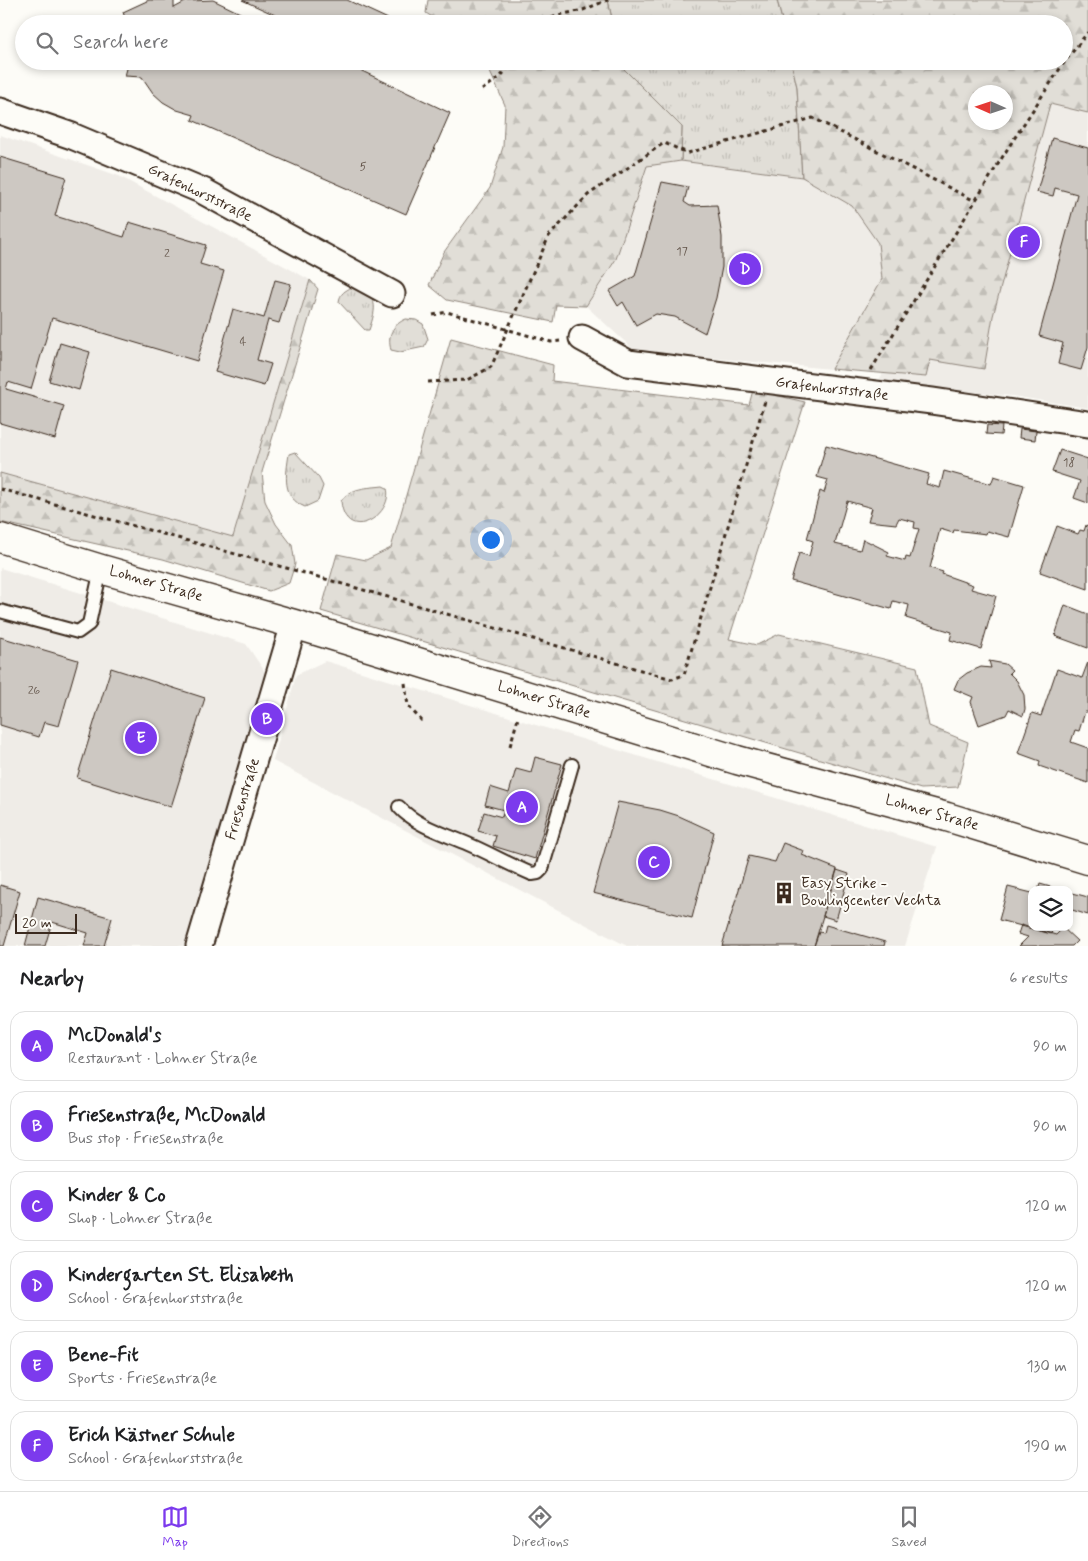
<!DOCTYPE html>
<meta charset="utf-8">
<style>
:root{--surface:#fff;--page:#f6f6f6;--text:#202124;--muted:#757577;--line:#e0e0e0;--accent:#7c3aed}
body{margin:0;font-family:Mynerve,sans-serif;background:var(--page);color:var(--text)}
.controls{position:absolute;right:15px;bottom:15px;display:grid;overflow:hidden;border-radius:10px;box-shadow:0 2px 8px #0003}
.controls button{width:45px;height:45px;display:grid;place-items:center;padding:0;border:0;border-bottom:1px solid var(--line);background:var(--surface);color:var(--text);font:25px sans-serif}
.compass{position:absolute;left:968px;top:85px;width:45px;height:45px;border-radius:50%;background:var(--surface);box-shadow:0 2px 8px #0003;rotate:273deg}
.scale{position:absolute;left:15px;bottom:12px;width:62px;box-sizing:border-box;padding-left:5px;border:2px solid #3b2a1e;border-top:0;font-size:14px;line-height:18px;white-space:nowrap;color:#3b2a1e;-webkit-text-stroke:4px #fdfcf7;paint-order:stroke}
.you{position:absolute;left:490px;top:539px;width:18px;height:18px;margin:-12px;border:4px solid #fff;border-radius:50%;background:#1a73e8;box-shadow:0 0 0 8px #1a73e833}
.badge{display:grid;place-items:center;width:32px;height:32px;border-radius:50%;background:var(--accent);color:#fff;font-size:16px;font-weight:700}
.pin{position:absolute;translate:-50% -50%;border:2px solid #fff;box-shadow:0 1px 5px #0006}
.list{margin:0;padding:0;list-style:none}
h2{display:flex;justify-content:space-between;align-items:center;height:65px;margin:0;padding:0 20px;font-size:21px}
h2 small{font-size:16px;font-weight:400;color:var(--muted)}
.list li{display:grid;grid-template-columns:32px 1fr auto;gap:15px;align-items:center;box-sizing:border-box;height:70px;margin:0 10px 10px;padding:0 10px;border:1px solid var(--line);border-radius:15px}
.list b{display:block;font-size:19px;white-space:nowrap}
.list p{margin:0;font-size:16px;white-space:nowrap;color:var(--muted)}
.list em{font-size:16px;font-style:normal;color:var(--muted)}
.icon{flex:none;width:28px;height:28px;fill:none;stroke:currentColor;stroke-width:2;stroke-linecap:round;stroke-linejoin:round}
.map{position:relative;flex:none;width:1088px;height:946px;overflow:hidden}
.search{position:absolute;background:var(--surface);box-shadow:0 2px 8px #0003;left:15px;right:15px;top:15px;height:55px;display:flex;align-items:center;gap:12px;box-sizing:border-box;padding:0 18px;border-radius:28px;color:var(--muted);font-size:19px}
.sheet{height:545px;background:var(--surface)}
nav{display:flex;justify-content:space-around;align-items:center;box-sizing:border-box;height:70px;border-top:1px solid var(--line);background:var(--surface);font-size:14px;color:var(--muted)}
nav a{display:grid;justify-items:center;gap:2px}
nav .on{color:var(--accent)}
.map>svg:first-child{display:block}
.built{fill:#efece7}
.grass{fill:url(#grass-tufts);stroke:#8e847a}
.forest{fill:url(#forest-firs);stroke:#8e847a;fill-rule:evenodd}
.building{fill:#cdc8c2;stroke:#3b2a1e;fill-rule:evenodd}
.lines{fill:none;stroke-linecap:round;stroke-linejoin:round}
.lane-casing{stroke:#3b2a1e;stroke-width:16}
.street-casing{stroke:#3b2a1e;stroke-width:29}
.secondary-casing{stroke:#3b2a1e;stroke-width:31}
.path{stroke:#3b2a1e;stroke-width:3;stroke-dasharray:4 4;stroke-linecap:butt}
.lane{stroke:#fdfcf7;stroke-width:12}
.street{stroke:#fdfcf7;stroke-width:25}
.secondary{stroke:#fdfcf7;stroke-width:28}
.labels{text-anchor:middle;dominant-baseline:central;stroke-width:4;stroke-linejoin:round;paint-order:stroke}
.number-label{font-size:12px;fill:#605247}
.street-label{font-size:15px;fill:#3b2a1e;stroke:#fdfcf7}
.poi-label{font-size:15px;fill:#3b2a1e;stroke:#fdfcf7;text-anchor:start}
</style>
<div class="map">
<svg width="1088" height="946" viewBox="0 0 1088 946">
<defs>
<pattern id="grass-tufts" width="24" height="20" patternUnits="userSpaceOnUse" patternTransform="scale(1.25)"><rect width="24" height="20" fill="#e1ded7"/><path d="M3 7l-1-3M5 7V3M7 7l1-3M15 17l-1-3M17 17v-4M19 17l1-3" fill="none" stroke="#c2bfb8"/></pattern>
<pattern id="forest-firs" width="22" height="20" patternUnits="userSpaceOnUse" patternTransform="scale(1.25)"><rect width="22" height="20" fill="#e1ded7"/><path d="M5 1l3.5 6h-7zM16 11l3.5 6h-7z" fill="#c2bfb8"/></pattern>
</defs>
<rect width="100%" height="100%" fill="#fdfcf7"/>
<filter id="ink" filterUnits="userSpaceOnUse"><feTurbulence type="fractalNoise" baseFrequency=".02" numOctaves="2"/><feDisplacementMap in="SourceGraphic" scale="10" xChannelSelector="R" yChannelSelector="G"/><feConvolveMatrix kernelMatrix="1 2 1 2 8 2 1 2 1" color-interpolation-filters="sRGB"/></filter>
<g filter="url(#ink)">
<path class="built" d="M1088 85V408L1012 396 911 387 879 380 1041 104Z
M0 135 119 176 310 280 233 537 0 473Z
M681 161 802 177 852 206 878 243 882 279 831 369 635 351 586 306 616 259 647 166Z
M0 568 246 644 270 679 187 946H0Z
M325 661 937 847 905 946H627L273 761 296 675Z"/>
<path class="grass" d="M608 0H777L783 24H613Z
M621 61H791L797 87 802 177 681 161 682 127 622 67Z
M352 287C379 294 377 307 369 330H365L339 302C340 293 345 291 352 287Z
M406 319 416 320 423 324 428 339 424 347 400 352 391 350C387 336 392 325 406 319Z
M295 452 319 478 323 486 318 501 305 507C281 497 286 475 289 454Z
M383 486 387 488C394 516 345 545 341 501 351 487 367 488 383 486Z"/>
<path class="forest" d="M428 0H608L613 24H443L426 13Z
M777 0H1088V113L1050 104 993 316 984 369 930 360 926 377 831 369 882 279 878 243 852 206 802 177 797 87 791 61H1064V24H783ZM1006 92V122H976V92Z
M485 61H621L622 67 682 127 681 161 647 166 616 259 586 306 556 305 553 322 447 300 429 285 444 252 490 188 503 147 505 105Z
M310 280 318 289 262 472 265 501 276 524 292 545 295 564 289 583 269 591 163 559 0 522V473L233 537Z
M451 338 553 365 552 381 749 405 753 390 805 402 729 639 757 645 779 634 917 667 929 726 968 742 958 787 921 789 321 611 337 554 366 560 391 548Z"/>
<path class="building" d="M149 0H174V8L187 1 213 0 263 24H127L123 12Z
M242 0H347L388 19 386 24H295Z
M129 61H341L450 113 406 214 192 120 194 115 177 110 163 102 153 93 142 77 125 76Z
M1052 138 1088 148V347L1081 370 1058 364 1063 343 1039 336 1077 194 1055 188 1053 196 1037 192Z
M0 157 66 177 55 216 124 237 129 222 206 245 200 264 224 271 197 361 52 318 31 389 8 382 6 389 64 406 55 439 0 423Z
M662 182 688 187 684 202 690 206 717 205 722 237V267L716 298 705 333 675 317 656 314 636 325 623 302 618 306 609 291 635 276Z
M275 280 291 284 279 323 268 320 257 360 271 364 264 386 215 372 233 309 264 318Z
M60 343 90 352 79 390 49 381Z
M987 425 1002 426 1001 435 986 434Z
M1020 429 1036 431 1035 440 1019 438Z
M826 445 929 474 926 484 940 488 944 471 991 484 994 476 1024 485 1009 537 987 531 986 534 954 530 953 533 940 529 930 568 943 572 942 574 973 585 971 589 996 596 981 649 950 640 952 632 906 618 909 605 893 601 891 609 791 581 799 553 809 556 813 541 807 539 820 491 824 493 828 480 817 477ZM847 501 872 508 868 521 896 524 899 518 915 522 914 528 919 529 910 558 906 557 905 561 887 556 889 552 863 539 860 550 835 544Z
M1060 450 1088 459V503L1074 498 1080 481 1052 472Z
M1086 525 1088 526V589L1040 572 1057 526 1078 534 1080 530 1084 531Z
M1065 605 1088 614V648L1055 636Z
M0 637 78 660 59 726 44 722 39 737 0 725Z
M989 661 1005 664 1012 670 1009 673 1017 681 1024 695 1025 709 1023 716 1009 709 1006 715 979 725 971 702 973 697 954 689 958 680 967 673 981 667 991 668Z
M1088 662V712H1085L1079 731 1075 730 1071 742 1088 748V783L1039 766 1040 761 1018 753 1032 713 1041 716 1057 669 1082 678Z
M111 668 205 698 171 807 77 778Z
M535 757 562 764 535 859 493 846 496 836 478 831 484 812 502 817 504 810 485 805 490 787 509 793 516 769 531 773Z
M618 802 660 810 679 816 714 832 692 918 593 893Z
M783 843 804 851 802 855 837 869 814 946H722L749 856 775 862Z
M837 870 849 874 836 920 823 916Z
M1040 884 1061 890H1038Z
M0 885 20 891 4 946H0Z
M1008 887 1032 893V927H1053L1051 934 999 920Z
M1069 892 1088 897V915L1069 909Z
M38 897 112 918 104 946H84L88 933 52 922 45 946H25Z
M826 925 885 942 884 946H814L819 932 824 933Z
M1021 925 1056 935 1063 928 1077 941 1072 946H1019L1028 937 1018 934Z"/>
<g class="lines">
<g class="lane-casing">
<path id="lane" d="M0 611 78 632 89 624 101 569
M399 807C416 826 445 834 468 844 489 853 510 865 532 874L538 873 542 869 572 765"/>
</g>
<g class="street-casing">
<path id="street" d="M0 111 72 136 203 191 392 294
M582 338 628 363 932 401 1088 424
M199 946 294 624"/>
</g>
<g class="secondary-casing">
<path id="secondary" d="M0 538 101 569 294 624 737 760 947 817 1088 860"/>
</g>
<path class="path" d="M547 24 554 16 583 10 608 0
M482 90 500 77 514 61
M433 315 447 312 551 342 560 341
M871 370 1008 148 1063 64 1088 32
M428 382 467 380 491 367 549 236 588 195 664 143 688 153 813 118 975 201
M0 489 308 574 672 679 684 675 765 401
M405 683 408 706 422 721
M510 746 518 718"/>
<use href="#lane" class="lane"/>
<use href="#street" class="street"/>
<use href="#secondary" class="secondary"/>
</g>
</g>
<defs>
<g id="building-bare" transform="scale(1.725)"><path d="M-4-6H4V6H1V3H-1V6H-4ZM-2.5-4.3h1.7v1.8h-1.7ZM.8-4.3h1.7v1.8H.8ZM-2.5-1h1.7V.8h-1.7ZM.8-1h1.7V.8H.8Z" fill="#3b2a1e" stroke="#fdfcf7" stroke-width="2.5" paint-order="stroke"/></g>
</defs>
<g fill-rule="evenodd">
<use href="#building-bare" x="784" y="893"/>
</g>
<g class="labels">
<g class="number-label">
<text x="363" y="167">5</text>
<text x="682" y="252">17</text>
<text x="167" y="254">2</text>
<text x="243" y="342">4</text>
<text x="1069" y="463">18</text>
<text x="34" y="691">26</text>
</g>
<g class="street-label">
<text transform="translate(200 193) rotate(26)">Grafenhorststraße</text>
<text transform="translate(832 389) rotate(7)">Grafenhorststraße</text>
<text transform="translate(156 584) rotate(16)">Lohner Straße</text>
<text transform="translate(544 700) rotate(17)">Lohner Straße</text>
<text transform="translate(243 799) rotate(-73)">Friesenstraße</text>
<text transform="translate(932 813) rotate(16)">Lohner Straße</text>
</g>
<g class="poi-label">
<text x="801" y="884">Easy Strike -<tspan x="801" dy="17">Bowlingcenter Vechta</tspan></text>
</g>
</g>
</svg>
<div class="controls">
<button><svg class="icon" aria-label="layers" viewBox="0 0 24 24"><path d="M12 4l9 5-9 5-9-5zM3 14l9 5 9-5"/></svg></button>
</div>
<svg class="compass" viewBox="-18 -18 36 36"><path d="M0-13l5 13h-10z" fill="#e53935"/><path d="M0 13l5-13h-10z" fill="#757577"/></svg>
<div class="scale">20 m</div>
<div class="you"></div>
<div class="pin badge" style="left:522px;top:807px">A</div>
<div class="pin badge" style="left:267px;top:719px">B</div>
<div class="pin badge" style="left:654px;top:862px">C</div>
<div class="pin badge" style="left:745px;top:269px">D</div>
<div class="pin badge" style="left:141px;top:738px">E</div>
<div class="pin badge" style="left:1024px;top:242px">F</div>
<div class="search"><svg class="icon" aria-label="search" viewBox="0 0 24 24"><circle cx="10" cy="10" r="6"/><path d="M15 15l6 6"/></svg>Search here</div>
</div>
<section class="sheet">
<h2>Nearby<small>6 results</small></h2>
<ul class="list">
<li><span class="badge">A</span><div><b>McDonald's</b><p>Restaurant · Lohner Straße</p></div><em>90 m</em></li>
<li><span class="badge">B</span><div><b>Friesenstraße, McDonald</b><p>Bus stop · Friesenstraße</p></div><em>90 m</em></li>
<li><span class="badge">C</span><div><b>Kinder &amp; Co</b><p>Shop · Lohner Straße</p></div><em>120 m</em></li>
<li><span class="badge">D</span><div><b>Kindergarten St. Elisabeth</b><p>School · Grafenhorststraße</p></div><em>120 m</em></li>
<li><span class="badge">E</span><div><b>Bene-Fit</b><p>Sports · Friesenstraße</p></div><em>130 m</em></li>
<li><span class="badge">F</span><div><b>Erich Kästner Schule</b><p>School · Grafenhorststraße</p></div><em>190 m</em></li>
</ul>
</section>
<nav>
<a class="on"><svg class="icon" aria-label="map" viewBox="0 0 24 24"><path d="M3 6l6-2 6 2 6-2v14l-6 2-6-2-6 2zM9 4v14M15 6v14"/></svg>Map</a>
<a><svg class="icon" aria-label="directions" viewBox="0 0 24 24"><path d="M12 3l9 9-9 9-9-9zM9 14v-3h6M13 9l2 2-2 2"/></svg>Directions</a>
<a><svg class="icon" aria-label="saved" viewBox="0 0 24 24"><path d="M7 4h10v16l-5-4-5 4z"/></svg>Saved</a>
</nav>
